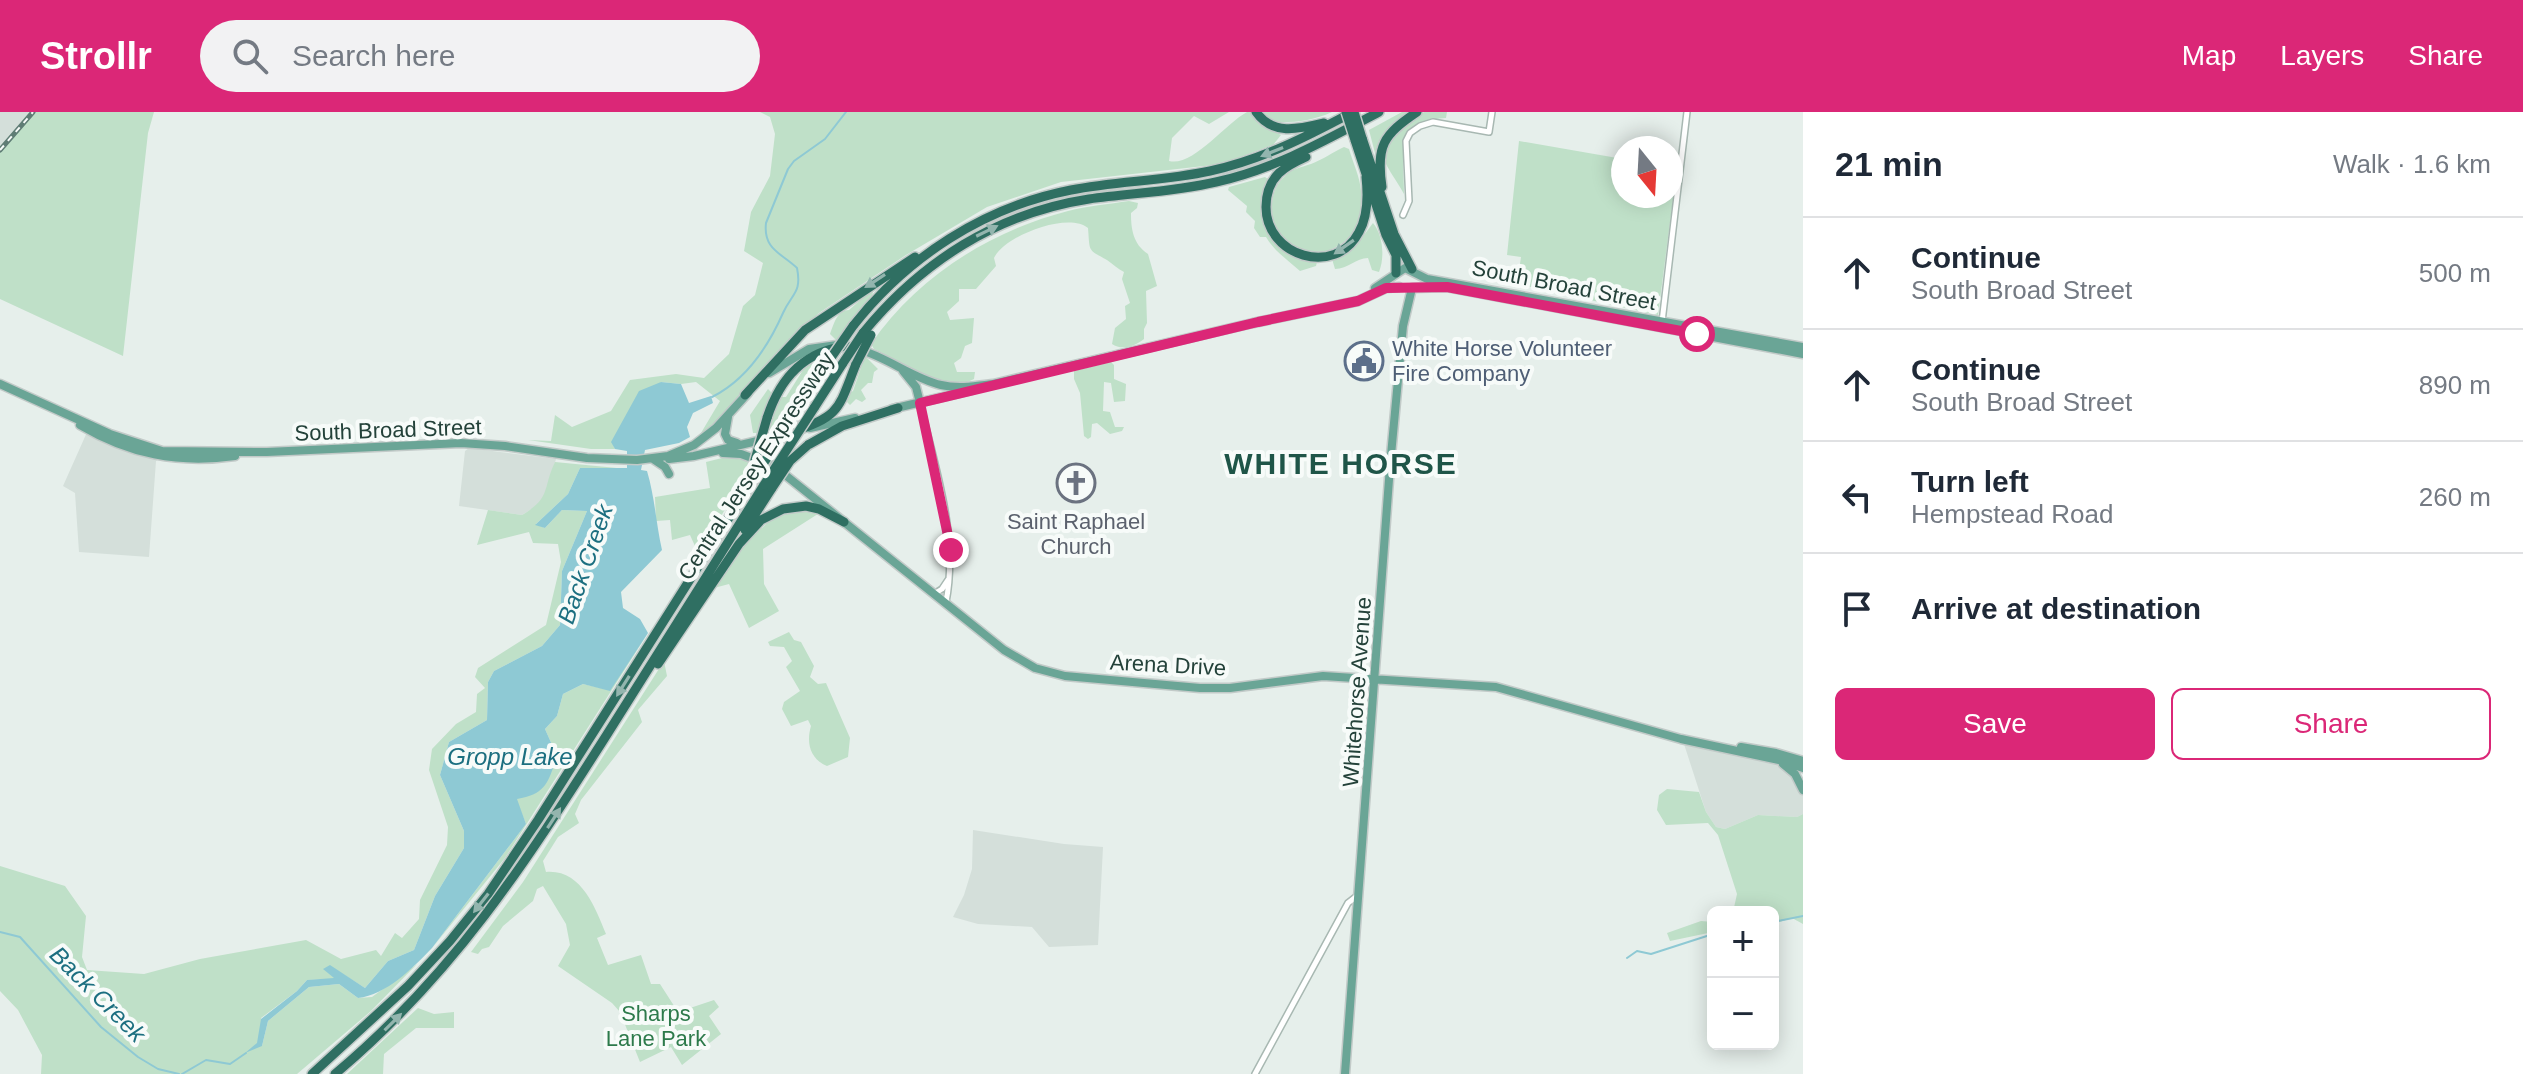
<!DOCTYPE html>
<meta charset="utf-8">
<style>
:root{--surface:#fff;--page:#f2f2f3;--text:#1f2937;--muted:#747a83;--line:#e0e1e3;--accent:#db2777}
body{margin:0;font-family:Helvetica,sans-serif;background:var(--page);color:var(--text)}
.controls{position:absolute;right:24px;bottom:24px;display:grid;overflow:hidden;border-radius:12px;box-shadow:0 4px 20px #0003}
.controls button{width:72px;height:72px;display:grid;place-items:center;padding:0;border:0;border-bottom:2px solid var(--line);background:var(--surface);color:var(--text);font:40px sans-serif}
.compass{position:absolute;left:1611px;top:24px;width:72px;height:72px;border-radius:50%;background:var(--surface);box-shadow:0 4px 20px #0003;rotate:162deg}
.stop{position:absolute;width:24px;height:24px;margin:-18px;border:6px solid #db2777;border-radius:50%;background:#fff}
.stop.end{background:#db2777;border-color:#fff;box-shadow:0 2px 8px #0008}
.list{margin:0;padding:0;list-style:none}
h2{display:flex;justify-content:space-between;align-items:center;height:104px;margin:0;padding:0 32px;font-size:34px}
h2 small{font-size:26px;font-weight:400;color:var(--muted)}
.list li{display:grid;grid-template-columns:52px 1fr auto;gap:24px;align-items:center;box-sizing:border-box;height:112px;padding:0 32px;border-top:2px solid var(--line)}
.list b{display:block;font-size:30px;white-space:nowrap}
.list p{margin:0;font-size:26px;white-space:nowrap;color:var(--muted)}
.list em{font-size:26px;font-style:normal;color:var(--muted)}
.actions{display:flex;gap:16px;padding:24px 32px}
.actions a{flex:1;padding:18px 0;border:2px solid var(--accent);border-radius:12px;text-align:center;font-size:28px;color:var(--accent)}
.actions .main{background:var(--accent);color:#fff}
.icon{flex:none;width:44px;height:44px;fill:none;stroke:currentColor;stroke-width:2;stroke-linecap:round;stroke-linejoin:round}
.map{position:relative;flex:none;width:1803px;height:962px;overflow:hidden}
header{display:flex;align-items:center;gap:48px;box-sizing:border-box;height:112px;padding:0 40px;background:var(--accent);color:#fff}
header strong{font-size:38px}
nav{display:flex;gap:44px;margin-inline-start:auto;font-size:28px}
.search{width:560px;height:72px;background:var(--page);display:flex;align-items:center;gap:20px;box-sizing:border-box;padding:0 28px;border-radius:44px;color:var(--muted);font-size:30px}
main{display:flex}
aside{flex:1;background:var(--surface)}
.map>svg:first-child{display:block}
.built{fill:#d4dfda}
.green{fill:#bfe0c8}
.water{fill:#8ec9d4}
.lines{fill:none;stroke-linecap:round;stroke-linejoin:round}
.stream{stroke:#8ec9d4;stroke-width:2}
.minor-casing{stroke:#a8b8b2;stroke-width:8}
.major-casing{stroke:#c2cac8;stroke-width:11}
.highway-casing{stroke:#c2cac8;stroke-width:12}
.minor{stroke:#fff;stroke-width:5}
.major{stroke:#6aa596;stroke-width:8}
.highway{stroke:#2f6f62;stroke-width:9}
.rail-casing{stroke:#5f7d75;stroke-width:5}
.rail{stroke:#f7fbf9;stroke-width:2;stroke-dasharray:6;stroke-linecap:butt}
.highway-bridge-casing{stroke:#c2cac8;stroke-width:12;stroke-linecap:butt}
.highway-bridge{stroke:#2f6f62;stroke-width:9}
.oneway{fill:#93b5ae}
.route{stroke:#db2777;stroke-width:10}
.labels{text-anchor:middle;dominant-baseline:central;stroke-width:8;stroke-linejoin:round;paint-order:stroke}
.street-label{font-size:22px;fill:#24423a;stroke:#f7fbf9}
.service-label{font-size:22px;fill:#4e5e75;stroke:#f7fbf9;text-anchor:start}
.worship-label{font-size:22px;fill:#5b616d;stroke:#f7fbf9}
.park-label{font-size:22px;fill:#2d7a4b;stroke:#f7fbf9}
.water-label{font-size:24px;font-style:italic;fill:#1c6f80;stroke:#f7fbf9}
.district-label{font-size:30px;font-weight:bold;letter-spacing:2px;fill:#1f5548;stroke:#f7fbf9}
</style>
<header>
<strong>Strollr</strong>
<div class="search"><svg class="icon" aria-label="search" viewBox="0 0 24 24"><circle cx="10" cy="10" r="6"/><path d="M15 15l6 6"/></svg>Search here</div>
<nav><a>Map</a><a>Layers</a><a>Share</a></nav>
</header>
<main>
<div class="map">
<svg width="1803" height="962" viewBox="0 0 1803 962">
<rect width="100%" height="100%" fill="#e6efeb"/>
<path class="built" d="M0 0H29L0 39Z
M88 318 160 346 156 349 149 445 79 440 75 381 63 374Z
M469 336 556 347 546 382 537 394 522 403 459 394 465 339Z
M1684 632 1757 645 1785 656 1792 661 1803 679V702L1797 705 1758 703 1725 717 1716 715 1706 700Z
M973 718 1064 732 1103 735 1098 833 1049 835 1032 815 978 812 953 805 964 783 972 757Z"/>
<path class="green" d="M29 0H154L148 21 123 244 0 187V39Z
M760 0H1229L1209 12 1194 4 1172 26 1169 49C1193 55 1225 12 1247 0H1251L1259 12 1281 23 1273 33 1222 52 1061 70 987 95 906 143 819 201 787 232 715 312 698 326 720 289 696 270 681 272 661 270 612 330 615 337H591L528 328 551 329 555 303 572 315 611 299 630 268 676 262 704 266 729 242 743 194 755 183 763 151 744 139 751 100 770 64 775 22 770 5Z
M1262 0H1332C1312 9 1294 11 1272 10Z
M1402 0H1411L1379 29 1375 41 1369 18Z
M1424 0H1447L1446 6C1393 9 1404 41 1404 82 1398 71 1392 63 1387 54 1376 34 1410 9 1424 0Z
M1519 29 1623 47V84H1671V55L1677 56 1658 203 1517 172 1521 145 1507 143Z
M1344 35 1349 37C1353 51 1360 65 1361 79 1370 156 1268 161 1272 93 1272 83 1276 72 1284 65 1292 56 1300 56 1311 52 1322 48 1333 40 1344 35Z
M1265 65 1268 67C1259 98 1261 108 1284 131 1295 143 1302 146 1317 150L1316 154 1300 159C1288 148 1275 140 1266 125H1260L1254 116 1255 109 1246 100 1247 94 1228 78 1229 75Z
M1129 89 1138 91 1137 96 1131 101C1131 117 1133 132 1148 142L1157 174 1146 179 1147 211 1144 217V227C1135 234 1122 239 1112 232L1115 216 1126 207 1125 194 1130 191 1122 167 1124 160C1118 157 1113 152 1107 148 1087 137 1090 140 1088 116 1068 99 1004 124 994 146L996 154 976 177H959V189L947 200 950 208 974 206 972 231 965 234 961 246 954 251 957 260H975L974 267C947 282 899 249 874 237L871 232C917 165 990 119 1068 99 1087 94 1109 92 1129 89Z
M1373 111C1383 123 1385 145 1379 160L1372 158 1368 146C1356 146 1348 157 1335 157L1332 147 1358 131Z
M874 176 872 184 838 230 830 222C834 212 837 198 849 198Z
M830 239 806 279 803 278 783 318 768 320 780 285H786L808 250Z
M865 244 878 257 874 260 872 271H868L861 278 866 287 862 290 856 287 850 293 847 290 849 281 853 279Z
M1111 250 1114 253V267L1126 272 1125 289 1114 290 1111 271 1104 270 1103 299 1110 300 1115 315H1124L1122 319 1110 322 1097 311 1092 312 1091 325 1088 327 1084 324 1080 281 1074 267V259Z
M768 277 773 282 760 321H753L750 303Z
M722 346 753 348 699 443 690 423 672 428 670 408 656 409 655 385 710 376 706 350Z
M555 350 627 357 580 356 568 382 536 412 545 416 562 398 587 399 562 459 560 513 542 534 494 559 488 570 487 608 449 630 440 663 464 719V736L435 784 414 838 388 849 365 876 330 854 324 857 336 867 307 868 297 879 261 906 262 934 268 909 309 875 339 872 358 886 372 885 417 852 371 899 297 962H41L42 943 18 898 0 879V754L65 774 86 804 82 845 87 858 144 862 200 847 306 828 341 847 376 838 381 844 395 821 402 826 419 807 420 788 447 733 448 715 429 658 432 637 456 612 476 600 477 582 485 576 475 565 478 556 546 513 561 450 558 432 533 431 529 420 477 433 488 398 522 403C552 385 542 377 555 350Z
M798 398 821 400 763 437 764 472 779 499 749 516 729 472 714 476 748 417 762 416 771 407Z
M789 520 794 528 801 530 814 554 810 565 818 572 826 571 850 626 848 645 827 654C810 647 806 631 811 614L808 608 791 614 782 597 784 590 800 579 786 555 792 549 784 535 770 534 768 530Z
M648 521 505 746 432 836 526 712 516 687 557 644 545 617 557 604 563 582 583 572 610 578Z
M664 549 667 564 638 598 642 610 581 688 575 702 579 711 558 725 543 749 546 760C581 757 595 795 606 822L597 826 608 853 641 843 651 872H660L678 900 714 888 719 895 709 904 721 922 682 953 671 935 640 950 620 900 612 891 558 854 570 833 566 812 543 774 537 777 533 789 503 814 489 835 482 837 478 842 471 840 523 770Z
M1667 677 1699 680 1706 700 1716 715 1725 717 1758 703 1797 705 1803 702V812L1792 806 1773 812V800H1733L1737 782 1718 723 1708 711 1666 713 1657 698 1659 683Z
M1701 809 1713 810V820L1670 829 1667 821Z
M418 896 434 902 454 900V916H416L384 942 383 962H347Z"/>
<path class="water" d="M661 270 681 272 689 291 711 284 713 291 693 301 687 315 690 325 679 331 645 338 641 358 647 359C655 386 656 412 662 438L621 480 623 496 640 507 648 521 610 579 583 572 563 582 557 604 545 617 557 644C548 671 546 682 517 687L526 712 432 836C413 856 386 883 358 886L339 872 309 875 268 909 262 934 245 941 257 931 261 907 297 879 307 868 334 866 323 857 330 853 365 876 388 849 414 838 435 784 464 736V719L440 663 449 630 487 608 488 570 494 559 542 534 560 513 562 459 587 399 562 398 545 416 535 413 568 382 580 356H627V339L615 337 611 330 639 279Z"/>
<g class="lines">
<path class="stream" d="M712 285C746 268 768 235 783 201 792 181 802 181 797 156 781 141 763 137 766 111L788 57 794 49 825 27 846 0
M1773 810 1803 804
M0 820 20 825 101 915 138 945 158 957 179 962
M1627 846 1637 839 1651 842 1713 822
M182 962 206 948 230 952 246 941"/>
<g class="minor-casing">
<path id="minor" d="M1403 103 1409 89 1406 29 1410 21 1420 14 1433 10 1489 20 1492 0
M1662 210 1687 0
M920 291C935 356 959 423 946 490
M934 482 942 477 948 468
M1255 962 1348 791 1357 784"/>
</g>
<g class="major-casing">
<path id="major" d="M1375 176 1405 156 1427 167 1803 235
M1412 176 1447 175 1803 242
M858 237C887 245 912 266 941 273 958 277 976 274 993 272
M903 259 916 275 920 291
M769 261 809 237 837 233
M0 272 110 322 162 339 267 340 461 331 505 334 587 346 637 348 668 344 694 333 716 316 748 281
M989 273 1253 211 1358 189 1386 176 1399 175
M892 297 972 278
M728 305 725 322 728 328 737 331
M80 313C129 342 178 352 235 344
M810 316 855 306
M779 324C761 331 762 340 774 354L1004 538 1035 556 1065 564 1200 576H1230L1323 564 1496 575 1681 627 1779 648 1803 656
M723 341 741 342 760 349
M653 347 665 355 669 362
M669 347 694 344 766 327
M1741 635 1776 641 1803 649
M1783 652 1795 662 1803 678
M1345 962 1390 354 1403 214 1412 176"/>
</g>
<g class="highway-casing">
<path id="highway" d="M1256 0C1273 24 1299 17 1324 11
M1362 26 1394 122 1412 157
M1355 28 1386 123 1396 143V161
M1306 45C1297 49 1287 54 1279 61 1270 70 1266 82 1266 95 1266 144 1335 166 1359 120 1368 104 1368 83 1366 65
M1382 75C1376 34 1383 23 1417 0
M853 214C907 145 984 95 1071 78 1117 69 1164 69 1210 59 1261 48 1306 25 1351 1
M863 221C921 150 997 101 1089 87 1131 81 1174 80 1216 70 1275 57 1326 28 1379 0
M745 283 805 218 915 145
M814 296 843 251
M796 301 826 253
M767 306C780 266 804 239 847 234
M792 320C841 304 838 297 856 252
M808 333 842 314 898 296
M745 418 772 376
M658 552 739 432 761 408 783 397 806 394 819 397 844 410
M312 962 408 874 450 829 488 782 538 708 756 363
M335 962C454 862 524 753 606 624 659 540 712 456 764 373"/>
</g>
<use href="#minor" class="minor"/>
<use href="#major" class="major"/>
<use href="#highway" class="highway"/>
<g class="rail-casing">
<path id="rail" d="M0 38 33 0"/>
</g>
<use href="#rail" class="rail"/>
<g class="highway-bridge-casing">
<path id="highway-bridge" d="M1346 0 1355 28
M1354 0 1362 26
M843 251 863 221
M856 252 871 223
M826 253 853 214
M751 362 767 306
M756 363 796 301
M764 373 814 296
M772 376 790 349 808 333"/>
</g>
<use href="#highway-bridge" class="highway-bridge"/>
</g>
<defs><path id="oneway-solid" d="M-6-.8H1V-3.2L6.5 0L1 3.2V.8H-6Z" transform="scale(2)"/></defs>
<g class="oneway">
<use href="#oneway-solid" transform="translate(1272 40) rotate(158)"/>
<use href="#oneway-solid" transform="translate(987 119) rotate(-26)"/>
<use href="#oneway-solid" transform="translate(1344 135) rotate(145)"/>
<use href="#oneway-solid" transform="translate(875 169) rotate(147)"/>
<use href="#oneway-solid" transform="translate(623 574) rotate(122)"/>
<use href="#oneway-solid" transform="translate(554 706) rotate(-57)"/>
<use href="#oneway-solid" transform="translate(481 791) rotate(128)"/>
<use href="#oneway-solid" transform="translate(393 910) rotate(-45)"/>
</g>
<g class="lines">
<path class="route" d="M951 438 920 291 1258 210 1358 189 1386 176 1447 175 1697 222"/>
</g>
<defs>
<g id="civic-ring" transform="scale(2)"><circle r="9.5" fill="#f7fbf9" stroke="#5c6f8a" stroke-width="1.5"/><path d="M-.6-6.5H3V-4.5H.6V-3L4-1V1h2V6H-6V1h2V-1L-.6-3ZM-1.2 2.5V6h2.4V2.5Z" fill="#5c6f8a"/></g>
<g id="church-ring" transform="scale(2)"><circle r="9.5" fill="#f7fbf9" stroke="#6b7280" stroke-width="1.5"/><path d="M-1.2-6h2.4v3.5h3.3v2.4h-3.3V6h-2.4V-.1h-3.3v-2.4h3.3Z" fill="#6b7280"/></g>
</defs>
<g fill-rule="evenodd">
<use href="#civic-ring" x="1364" y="249"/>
<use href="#church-ring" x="1076" y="371"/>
</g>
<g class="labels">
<g class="street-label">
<text transform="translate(1564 173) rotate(11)">South Broad Street</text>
<text transform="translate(388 318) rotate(-2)">South Broad Street</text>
<text transform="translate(756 354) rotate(-57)">Central Jersey Expressway</text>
<text transform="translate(1168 553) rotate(3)">Arena Drive</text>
<text transform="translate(1357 580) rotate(-86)">Whitehorse Avenue</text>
</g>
<g class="service-label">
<text x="1392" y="236">White Horse Volunteer<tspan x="1392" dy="25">Fire Company</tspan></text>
</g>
<g class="worship-label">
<text x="1076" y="409">Saint Raphael<tspan x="1076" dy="25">Church</tspan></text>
</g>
<g class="park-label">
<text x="656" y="901">Sharps<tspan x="656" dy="25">Lane Park</tspan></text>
</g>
<g class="water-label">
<text transform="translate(585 452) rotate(-71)">Back Creek</text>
<text x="510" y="644">Gropp Lake</text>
<text transform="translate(98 882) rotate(45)">Back Creek</text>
</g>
<g class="district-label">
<text x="1341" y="351">WHITE HORSE</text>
</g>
</g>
</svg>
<div class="controls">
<button>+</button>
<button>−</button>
</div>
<svg class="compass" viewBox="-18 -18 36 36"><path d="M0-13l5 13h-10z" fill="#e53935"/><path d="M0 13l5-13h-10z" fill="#747a83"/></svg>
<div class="stop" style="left:1697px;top:222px"></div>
<div class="stop end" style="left:951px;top:438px"></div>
</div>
<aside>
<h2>21 min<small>Walk · 1.6 km</small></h2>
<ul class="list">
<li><svg class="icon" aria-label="ahead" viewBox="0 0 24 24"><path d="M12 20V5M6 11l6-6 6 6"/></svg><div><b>Continue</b><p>South Broad Street</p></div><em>500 m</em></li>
<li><svg class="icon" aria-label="ahead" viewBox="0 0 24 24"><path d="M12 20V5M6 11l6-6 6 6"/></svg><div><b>Continue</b><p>South Broad Street</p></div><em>890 m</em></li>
<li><svg class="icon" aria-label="left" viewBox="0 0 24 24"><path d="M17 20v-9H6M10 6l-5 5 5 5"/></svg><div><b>Turn left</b><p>Hempstead Road</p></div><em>260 m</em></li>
<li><svg class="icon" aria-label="arrive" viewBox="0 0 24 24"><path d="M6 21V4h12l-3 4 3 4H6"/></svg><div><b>Arrive at destination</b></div></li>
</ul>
<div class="actions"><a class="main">Save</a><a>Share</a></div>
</aside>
</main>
